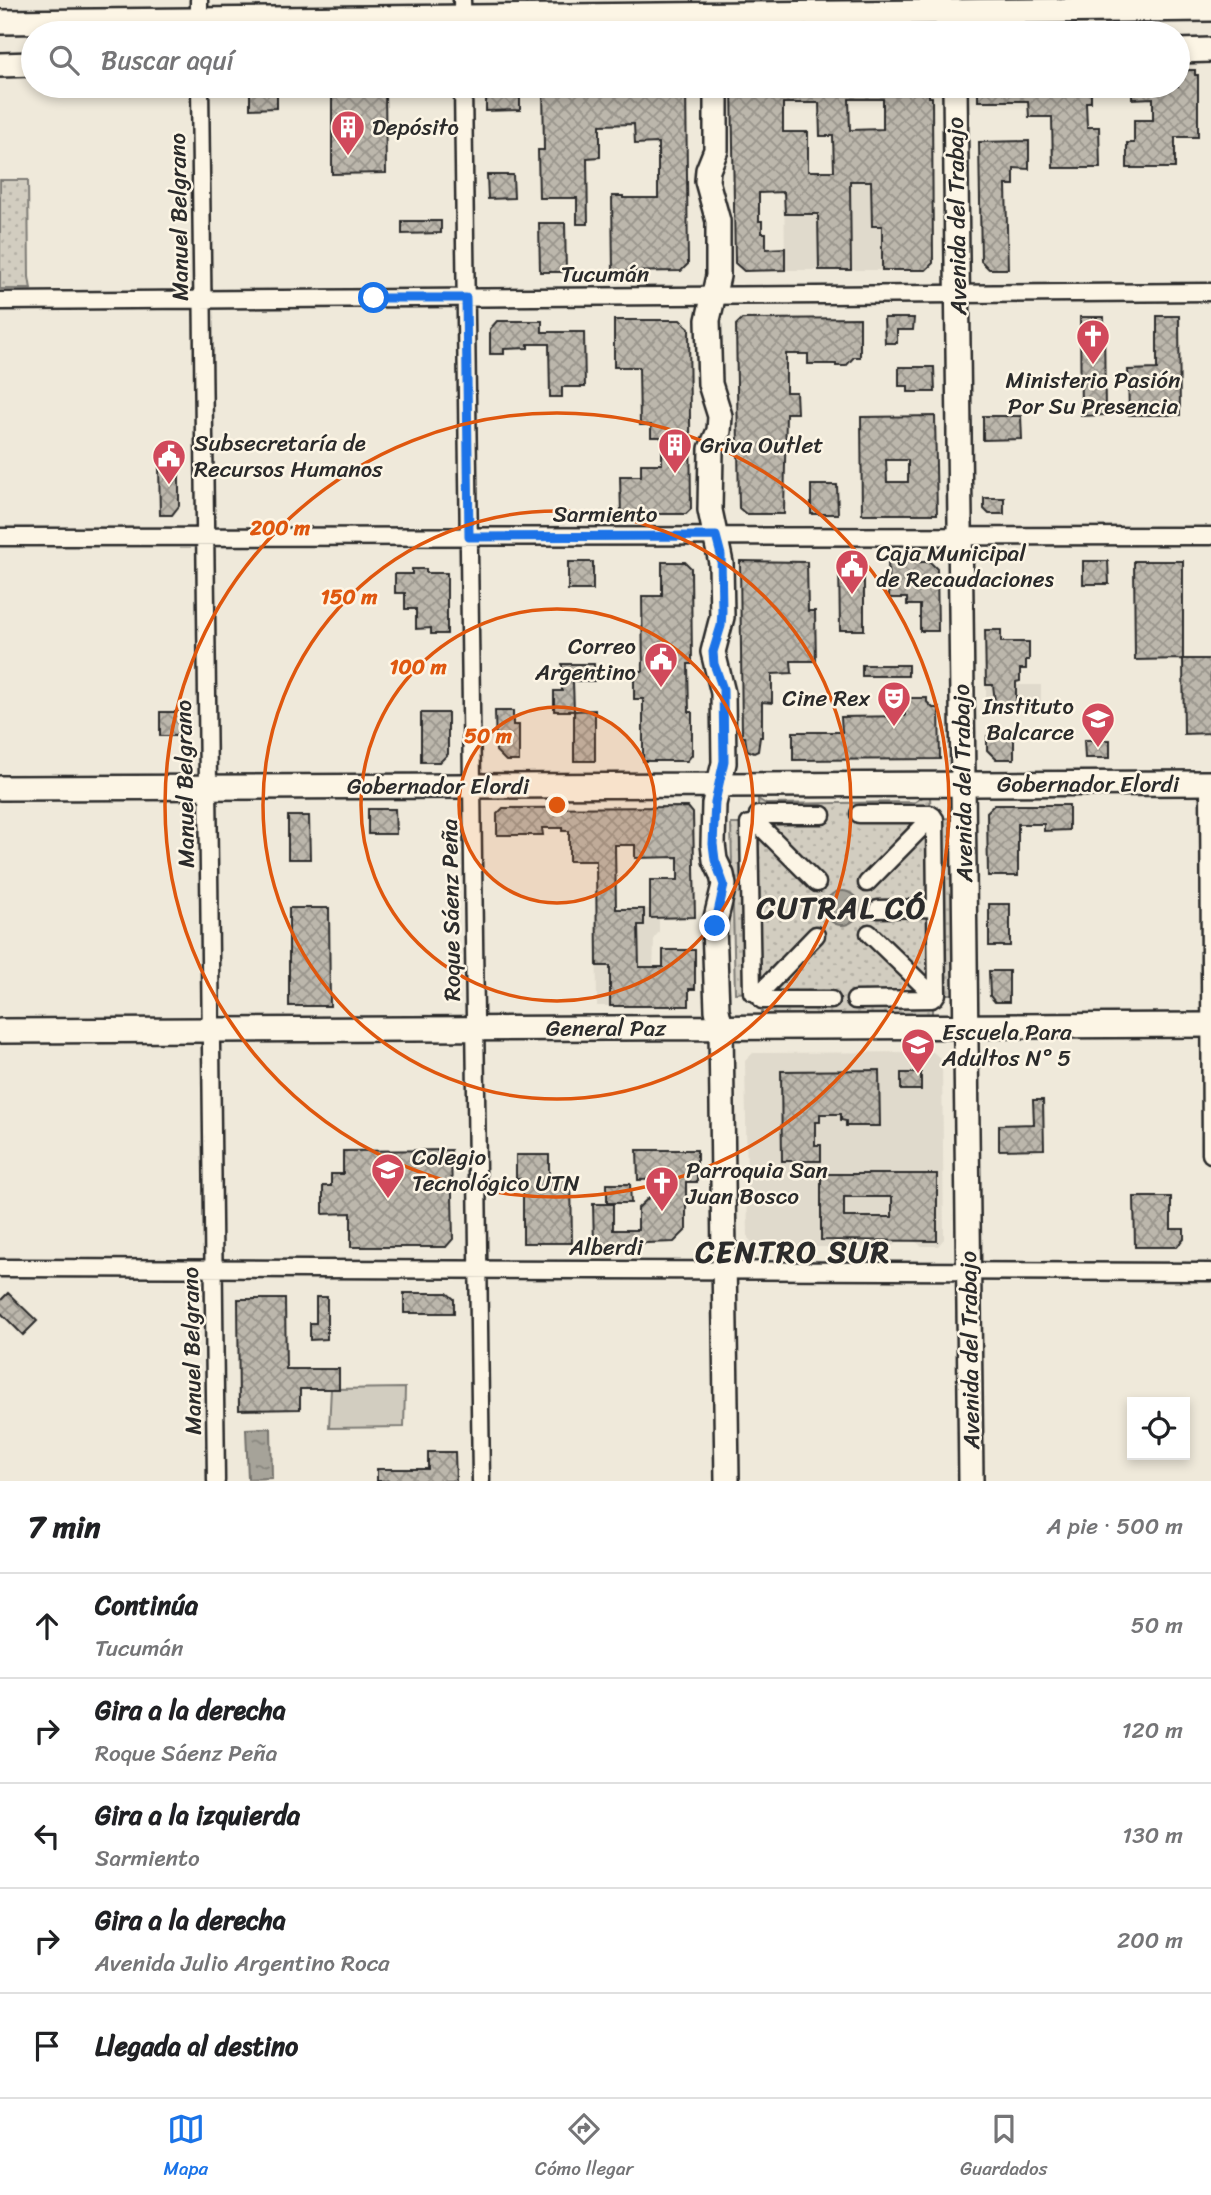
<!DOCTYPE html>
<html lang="es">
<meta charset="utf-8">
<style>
:root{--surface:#fff;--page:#f6f6f6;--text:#202124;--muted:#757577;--line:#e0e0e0;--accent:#1a73e8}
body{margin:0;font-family:Sriracha,sans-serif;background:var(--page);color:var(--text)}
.controls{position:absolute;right:21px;bottom:21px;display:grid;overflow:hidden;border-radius:0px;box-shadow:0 4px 10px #0003}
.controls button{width:63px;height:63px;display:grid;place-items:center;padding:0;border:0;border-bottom:2px solid var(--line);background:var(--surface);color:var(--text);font:35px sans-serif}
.stop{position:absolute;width:21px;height:21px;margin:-16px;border:5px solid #1a73e8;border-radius:50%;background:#fff}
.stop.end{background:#1a73e8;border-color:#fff;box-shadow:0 2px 7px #0008}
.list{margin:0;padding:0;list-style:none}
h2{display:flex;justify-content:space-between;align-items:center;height:91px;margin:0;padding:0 28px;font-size:30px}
h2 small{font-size:23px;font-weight:400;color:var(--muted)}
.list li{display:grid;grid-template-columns:46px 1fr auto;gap:21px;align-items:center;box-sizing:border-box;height:105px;padding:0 28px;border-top:2px solid var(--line)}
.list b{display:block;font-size:26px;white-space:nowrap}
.list p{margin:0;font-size:23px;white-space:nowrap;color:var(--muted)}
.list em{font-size:23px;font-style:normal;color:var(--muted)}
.icon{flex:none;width:38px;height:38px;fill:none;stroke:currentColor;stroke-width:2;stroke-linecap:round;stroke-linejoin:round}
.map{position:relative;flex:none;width:1211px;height:1481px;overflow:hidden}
.search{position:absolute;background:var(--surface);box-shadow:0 4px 10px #0003;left:21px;right:21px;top:21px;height:77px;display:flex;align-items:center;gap:18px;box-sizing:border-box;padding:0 24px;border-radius:38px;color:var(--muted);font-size:26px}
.sheet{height:616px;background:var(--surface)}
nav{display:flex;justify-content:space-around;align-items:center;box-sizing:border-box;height:98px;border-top:2px solid var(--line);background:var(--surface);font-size:19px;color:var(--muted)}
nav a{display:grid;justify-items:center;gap:4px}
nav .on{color:var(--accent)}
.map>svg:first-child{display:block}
.built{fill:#e0dacc}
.grass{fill:url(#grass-dots);stroke:#7e7c76;stroke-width:2}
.pitch{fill:#d2cdc0;stroke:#7e7c76;stroke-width:2}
.water{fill:url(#water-ripples);stroke:#75736d;stroke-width:2}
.building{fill:url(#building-cross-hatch);stroke:#2b2b2b;stroke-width:2;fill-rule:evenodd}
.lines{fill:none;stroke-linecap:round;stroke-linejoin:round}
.street-casing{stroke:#2b2b2b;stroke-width:21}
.secondary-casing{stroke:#2b2b2b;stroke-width:28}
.street{stroke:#fcf5e5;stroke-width:16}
.secondary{stroke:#fcf5e5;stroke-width:23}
.route{stroke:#1a73e8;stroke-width:9}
.ring{fill:none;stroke:#df570e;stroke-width:3.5}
.labels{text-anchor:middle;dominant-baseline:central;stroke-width:5;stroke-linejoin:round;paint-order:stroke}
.poi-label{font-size:23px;fill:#2b2b2b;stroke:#fcf5e5;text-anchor:start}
.street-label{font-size:23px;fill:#2b2b2b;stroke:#fcf5e5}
.district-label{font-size:30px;font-weight:bold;letter-spacing:2px;fill:#2b2b2b;stroke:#fcf5e5}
.centre{fill:#df570e;stroke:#fcf5e5;stroke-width:3.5}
.ring-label{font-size:21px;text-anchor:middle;font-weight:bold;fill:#df570e;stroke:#fcf5e5;stroke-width:5;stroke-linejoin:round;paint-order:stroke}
</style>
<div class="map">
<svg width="1211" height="1481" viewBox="0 0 1211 1481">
<defs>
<pattern id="grass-dots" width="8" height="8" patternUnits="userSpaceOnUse" patternTransform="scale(1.75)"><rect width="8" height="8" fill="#d2cdc0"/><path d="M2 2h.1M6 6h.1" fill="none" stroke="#b4b0a5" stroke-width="1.8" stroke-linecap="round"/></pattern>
<pattern id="water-ripples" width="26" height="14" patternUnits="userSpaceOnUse" patternTransform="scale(1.75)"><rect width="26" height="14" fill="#a6a399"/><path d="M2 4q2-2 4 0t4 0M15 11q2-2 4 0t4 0" fill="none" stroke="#87857d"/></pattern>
<pattern id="building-cross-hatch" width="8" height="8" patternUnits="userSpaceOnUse" patternTransform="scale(1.75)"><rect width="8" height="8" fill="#bcb7ac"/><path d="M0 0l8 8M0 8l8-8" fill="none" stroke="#99958c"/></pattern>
</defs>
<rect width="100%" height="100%" fill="#efe9da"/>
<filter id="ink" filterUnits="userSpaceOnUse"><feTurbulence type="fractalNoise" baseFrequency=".0143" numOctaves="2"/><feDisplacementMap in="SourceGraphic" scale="14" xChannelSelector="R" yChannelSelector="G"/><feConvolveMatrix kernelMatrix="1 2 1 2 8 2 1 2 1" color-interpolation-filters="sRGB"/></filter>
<g filter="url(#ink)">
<path class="built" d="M883 129 932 170 933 225 902 226V270H851L834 182 835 270H785L784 172 834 171 833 130Z
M986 685H1041V709L986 710Z
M596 909H659V932L654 938 653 976 610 1006H597Z
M933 1052 942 1060 944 1239 938 1246H922L913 1240H901L891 1247H757L748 1238 745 1061 753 1053Z"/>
<path class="grass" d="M924 22 920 26V33H739V28L735 24Z
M0 180H28L29 277 31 289H0Z
M923 797H930L931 814 935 819 951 818 953 994H938L932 999V1016L762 1018V998L754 992 735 993 731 824H751L758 818V799L766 804 915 802Z"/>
<path class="pitch" d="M405 1388 404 1427 329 1428 331 1389Z"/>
<path class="water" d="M825 908a17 17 0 1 1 34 0a17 17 0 1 1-34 0Z
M271 1428 272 1478 248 1479 246 1429Z"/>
<path class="building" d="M1178 70H1195V75H1198V137H1175V168H1127V143H1134V120H1153V98L1132 99V86H1178Z
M250 86H277V108L250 109Z
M332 86H385L386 173 332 174Z
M486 86H520V110L486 111Z
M543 86H686L688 264 681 271 613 272 612 196H623V198H658V143L635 144 634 124 600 125V157L587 158 588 224H577V198H539L538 150H544Z
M732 86H929V97H932L933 263 926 270H882V226H872L871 181H850L851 270H819L818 214H785L784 192 759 193V221H762V233H766V249L785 248V270L744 271 735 263ZM849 99H883V129L850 130ZM783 103H819L820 136H833L834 171H808V132H783Z
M978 86H1091V102H1086L1087 127H1099L1100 168H1053L1052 117H1029L1028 101H978Z
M1029 141V169L1014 168V185H1006L1008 269H989L981 261 979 142Z
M487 175H513L514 198 488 199Z
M402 221H441V233L402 234Z
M539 223H565L566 272H540Z
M1157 316H1179L1180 415H1129L1128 370 1157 369Z
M1080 317H1104L1105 415 1081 416Z
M860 318V357H854L846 366H836V364H808V354H786V392H796L797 413H786L784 514H746L739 508 736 325 742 319Z
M884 318H914L913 330H897V343H885Z
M614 320H680L689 328 691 509 686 514H621L620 476H641V464H662V439L660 437H651V425H640L639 367H614Z
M497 321H542V332H584L585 387H562V397H550L549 344H528V348L504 349V354H490V329Z
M899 367H934L935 392H908V386H899Z
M935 416 937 514H862L861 417ZM886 460H908V482H887Z
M983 416H1021L1022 439 983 440Z
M159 466H179V506L172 515H160Z
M811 485H837L838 514H811Z
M984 498H1004V514H989L984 509Z
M740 561 807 562 808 611H815L816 661H791L792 673 772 674V703L762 702V737H760L758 751 754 753 747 750 745 737H742Z
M1083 561H1108L1109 584H1083Z
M1134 561H1183V659L1135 660Z
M568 562H593V590H568Z
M662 562H685L691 568 692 664H688L689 712H692V755L687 761H643V699H634V671H643L642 596H662Z
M839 562H864V630H840Z
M888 562H930L937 569 938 631H920V605H907V598H889Z
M412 569H426V573H447V634H431V628L416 629V609H405V593H395V574H412Z
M985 630H1001V642H1029V660H1026V669H1020V681L1016 682V709L996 710 993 685H986Z
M1183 659H1211V733L1184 734Z
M562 664H594V681H573L574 711H554V691H562Z
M862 665H908V676H862Z
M905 698H927V702L933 708H939L940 759 793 760V732H842L841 717 905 716Z
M595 710V761H574V711Z
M495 711H513V725H519V761H506L496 751Z
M160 712H181V736H160Z
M421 713H448V754L440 762H421Z
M1014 735V759H996L987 750V736Z
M1084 740H1110V758H1085Z
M994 805H1069V830L1044 831V824H1018V876H988L987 812Z
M688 807 693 813 695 917 650 918V880H678V857L635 858V845H615L616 909H644V925H638L639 967H663V950H695V989H689V1006H610V966H597L596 861H569V831H562V828H542L543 835H497V814L503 808Z
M368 809H395L396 834H368Z
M288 816H309L310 859H288Z
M989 904H1010V946H989Z
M289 908H329L330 1006H289Z
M989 971H1009V1002H995L990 996Z
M879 1070 880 1126H846V1121L841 1120V1114H820V1122H815V1145H821V1161H782L781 1071Z
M901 1073H921V1090H901Z
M1033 1100H1043L1044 1149 999 1150V1125L1034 1124Z
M451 1150 453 1239 446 1247H351V1213L323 1214V1186H331V1174H343V1151Z
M637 1150H697V1182H686V1230L674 1242 594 1245 593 1204H613V1230H638V1208L668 1179 638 1180Z
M516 1155H549V1175H571L572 1243H523V1179H516Z
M821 1174H937V1241L821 1240ZM844 1197H892V1217H844Z
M607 1184H630L631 1203H607Z
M1134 1197H1171V1229H1184V1239L1177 1247H1135Z
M8 1293 37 1321 23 1335 0 1312V1301Z
M404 1293H447L454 1299V1313H404Z
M316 1297H327V1339L310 1340V1323H316Z
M238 1299H285L286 1369H339V1389H300V1409L239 1410Z
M428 1452H455L456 1481H377V1469H428Z"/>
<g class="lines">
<g class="street-casing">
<path id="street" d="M199 0V33
M462 0 463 33
M878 33H920
M200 86 216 1481
M463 86 481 1481
M0 301 1211 292
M0 537 1211 536
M1209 783 1211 1154
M859 814H930
M758 815H822
M935 819 937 994
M755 821 817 883
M749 824 752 992
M867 883 933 816
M878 909 936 908
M869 933 935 997
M758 995 816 935
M762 1000H831
M855 1000 932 999
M0 1268 1211 1272"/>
</g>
<g class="secondary-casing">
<path id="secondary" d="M0 22 1211 9
M944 33 948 25 955 23
M1178 51 1211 50
M0 65 33 64
M716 86V150L708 170 707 181 718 221V276L708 320 710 384 720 416 719 431 711 449 710 510 721 563 722 617 713 652 723 693 724 763 714 804 713 844 715 860 722 875 724 885 714 926 717 1010 721 1028 727 1481
M955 86 971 1481
M0 788 1211 783
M0 1031 1211 1025"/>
</g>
<use href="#street" class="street"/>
<use href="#secondary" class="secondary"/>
</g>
</g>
<g class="lines" filter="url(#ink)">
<path class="route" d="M374 298H466L469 537 716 536 721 555 722 611 721 626 713 652 714 664 723 689 724 761 715 802 713 844 715 860 724 885 715 926"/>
</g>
<circle cx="557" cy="805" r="98" fill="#df570e" fill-opacity=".12"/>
<g class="ring">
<circle cx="557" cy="805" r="98"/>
<circle cx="557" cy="805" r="196"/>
<circle cx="557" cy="805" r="294"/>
<circle cx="557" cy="805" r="392"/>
</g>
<defs>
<g id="building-pin" transform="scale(1.75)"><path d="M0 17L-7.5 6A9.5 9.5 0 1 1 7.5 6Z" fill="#d1495b" stroke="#fcf5e5"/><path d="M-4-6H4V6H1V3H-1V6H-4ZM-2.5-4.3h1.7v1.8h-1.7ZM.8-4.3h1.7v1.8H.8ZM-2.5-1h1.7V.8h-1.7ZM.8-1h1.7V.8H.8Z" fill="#fff"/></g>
<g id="church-pin" transform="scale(1.75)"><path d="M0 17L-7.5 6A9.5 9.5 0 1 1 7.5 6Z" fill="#d1495b" stroke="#fcf5e5"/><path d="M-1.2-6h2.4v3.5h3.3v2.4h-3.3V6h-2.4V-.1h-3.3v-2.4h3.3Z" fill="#fff"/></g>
<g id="civic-pin" transform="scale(1.75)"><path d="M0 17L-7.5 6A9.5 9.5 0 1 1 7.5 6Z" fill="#d1495b" stroke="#fcf5e5"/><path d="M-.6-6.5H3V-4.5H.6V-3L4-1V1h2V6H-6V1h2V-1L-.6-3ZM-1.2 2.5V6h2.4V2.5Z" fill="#fff"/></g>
<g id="theatre-pin" transform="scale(1.75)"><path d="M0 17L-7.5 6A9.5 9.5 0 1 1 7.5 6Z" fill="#d1495b" stroke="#fcf5e5"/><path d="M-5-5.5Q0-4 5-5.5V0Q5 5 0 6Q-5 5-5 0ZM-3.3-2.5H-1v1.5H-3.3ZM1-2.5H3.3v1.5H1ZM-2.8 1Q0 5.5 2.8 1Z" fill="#fff"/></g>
<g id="university-pin" transform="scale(1.75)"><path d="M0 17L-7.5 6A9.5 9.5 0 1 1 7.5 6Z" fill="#d1495b" stroke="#fcf5e5"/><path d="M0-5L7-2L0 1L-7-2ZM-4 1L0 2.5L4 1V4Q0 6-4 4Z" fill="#fff"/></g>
<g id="school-pin" transform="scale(1.75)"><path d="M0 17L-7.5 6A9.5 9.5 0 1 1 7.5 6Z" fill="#d1495b" stroke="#fcf5e5"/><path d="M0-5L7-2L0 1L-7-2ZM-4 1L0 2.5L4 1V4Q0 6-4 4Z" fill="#fff"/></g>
</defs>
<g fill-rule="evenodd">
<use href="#building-pin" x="348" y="127"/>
<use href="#church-pin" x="1093" y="336"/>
<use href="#building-pin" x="675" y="445"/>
<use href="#civic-pin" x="169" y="456"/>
<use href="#civic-pin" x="852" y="566"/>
<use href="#civic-pin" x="661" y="659"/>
<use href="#theatre-pin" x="894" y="698"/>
<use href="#university-pin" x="1098" y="719"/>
<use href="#school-pin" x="918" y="1045"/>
<use href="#school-pin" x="388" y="1170"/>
<use href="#church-pin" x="662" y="1183"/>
</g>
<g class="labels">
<g class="poi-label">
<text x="372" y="127">Depósito</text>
<text x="1093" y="380" text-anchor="middle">Ministerio Pasión<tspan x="1093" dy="26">Por Su Presencia</tspan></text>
<text x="194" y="443">Subsecretaría de<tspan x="194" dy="26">Recursos Humanos</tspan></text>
<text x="700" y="445">Griva Outlet</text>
<text x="876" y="553">Caja Municipal<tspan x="876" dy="26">de Recaudaciones</tspan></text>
<text x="636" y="646" text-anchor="end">Correo<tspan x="636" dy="26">Argentino</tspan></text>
<text x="870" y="698" text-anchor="end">Cine Rex</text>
<text x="1074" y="706" text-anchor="end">Instituto<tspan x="1074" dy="26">Balcarce</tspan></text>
<text x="942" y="1032">Escuela Para<tspan x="942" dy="26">Adultos N° 5</tspan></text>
<text x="412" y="1157">Colegio<tspan x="412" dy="26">Tecnológico UTN</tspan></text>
<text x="686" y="1170">Parroquia San<tspan x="686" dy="26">Juan Bosco</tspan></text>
</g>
<g class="street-label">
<text transform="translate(957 216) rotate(-91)">Avenida del Trabajo</text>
<text transform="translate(179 217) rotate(-91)">Manuel Belgrano</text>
<text x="605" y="274">Tucumán</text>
<text x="605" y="514">Sarmiento</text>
<text transform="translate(963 783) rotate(-91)">Avenida del Trabajo</text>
<text transform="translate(185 784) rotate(-91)">Manuel Belgrano</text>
<text x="1088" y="784">Gobernador Elordi</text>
<text x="438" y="786">Gobernador Elordi</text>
<text transform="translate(451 910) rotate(-91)">Roque Sáenz Peña</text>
<text x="606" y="1028">General Paz</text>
<text x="606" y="1247">Alberdi</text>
<text transform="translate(970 1350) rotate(-91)">Avenida del Trabajo</text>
<text transform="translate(192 1351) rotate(-91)">Manuel Belgrano</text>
</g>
<g class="district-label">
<text x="842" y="908">CUTRAL CÓ</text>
<text x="793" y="1252">CENTRO SUR</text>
</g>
</g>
<circle cx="557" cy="805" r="10" class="centre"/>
<g class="ring-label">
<text x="280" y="535">200 m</text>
<text x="349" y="604">150 m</text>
<text x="418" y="674">100 m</text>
<text x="488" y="743">50 m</text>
</g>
</svg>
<div class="controls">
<button><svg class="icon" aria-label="locate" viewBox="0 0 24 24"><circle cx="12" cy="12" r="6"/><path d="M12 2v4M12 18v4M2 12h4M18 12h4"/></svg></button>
</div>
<div class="stop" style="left:374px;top:298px"></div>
<div class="stop end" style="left:715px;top:926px"></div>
<div class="search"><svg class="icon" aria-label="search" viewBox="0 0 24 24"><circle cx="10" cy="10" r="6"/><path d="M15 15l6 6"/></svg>Buscar aquí</div>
</div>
<section class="sheet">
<h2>7 min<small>A pie · 500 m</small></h2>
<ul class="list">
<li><svg class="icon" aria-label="ahead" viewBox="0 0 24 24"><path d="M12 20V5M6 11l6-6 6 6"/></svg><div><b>Continúa</b><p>Tucumán</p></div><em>50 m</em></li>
<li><svg class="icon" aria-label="right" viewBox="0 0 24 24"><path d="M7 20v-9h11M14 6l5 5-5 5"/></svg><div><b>Gira a la derecha</b><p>Roque Sáenz Peña</p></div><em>120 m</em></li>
<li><svg class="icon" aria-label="left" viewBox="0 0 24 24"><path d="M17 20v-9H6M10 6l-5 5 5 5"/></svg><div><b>Gira a la izquierda</b><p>Sarmiento</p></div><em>130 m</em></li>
<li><svg class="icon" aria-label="right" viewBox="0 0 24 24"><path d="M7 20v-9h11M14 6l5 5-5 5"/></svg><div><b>Gira a la derecha</b><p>Avenida Julio Argentino Roca</p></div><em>200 m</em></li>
<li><svg class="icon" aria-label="arrive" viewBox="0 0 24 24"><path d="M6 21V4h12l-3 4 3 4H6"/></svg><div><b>Llegada al destino</b></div></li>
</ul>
</section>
<nav>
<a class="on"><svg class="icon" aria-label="map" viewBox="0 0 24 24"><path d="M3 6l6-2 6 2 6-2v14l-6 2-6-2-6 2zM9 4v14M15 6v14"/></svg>Mapa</a>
<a><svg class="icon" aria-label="directions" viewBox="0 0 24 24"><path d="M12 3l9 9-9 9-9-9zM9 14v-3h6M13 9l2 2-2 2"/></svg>Cómo llegar</a>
<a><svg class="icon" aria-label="saved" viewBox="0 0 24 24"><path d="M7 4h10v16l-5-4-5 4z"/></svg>Guardados</a>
</nav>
